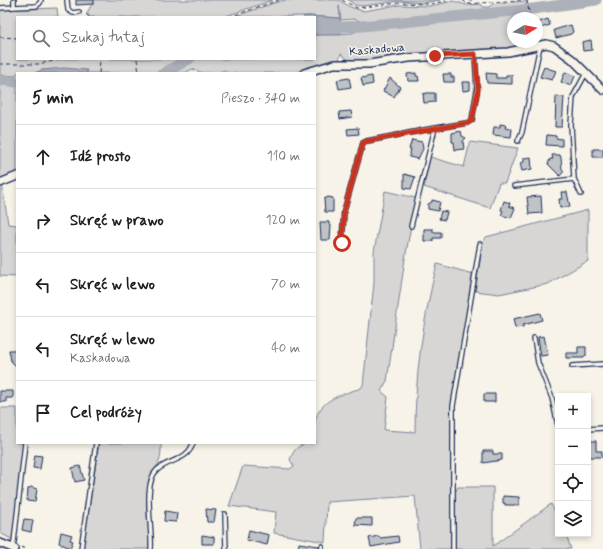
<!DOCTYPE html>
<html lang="pl">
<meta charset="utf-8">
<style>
:root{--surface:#fff;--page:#f6f6f6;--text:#202124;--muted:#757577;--line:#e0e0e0}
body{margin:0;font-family:Mynerve,sans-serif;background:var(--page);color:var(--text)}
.controls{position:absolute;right:12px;bottom:12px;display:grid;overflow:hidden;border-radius:0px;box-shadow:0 2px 6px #0003}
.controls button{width:36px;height:36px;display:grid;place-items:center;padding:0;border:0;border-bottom:1px solid var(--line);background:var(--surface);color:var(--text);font:20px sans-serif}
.compass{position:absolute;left:507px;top:12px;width:36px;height:36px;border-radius:50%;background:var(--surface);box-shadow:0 2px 6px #0003;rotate:80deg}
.stop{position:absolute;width:12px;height:12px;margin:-9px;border:3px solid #c8321e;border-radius:50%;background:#fff}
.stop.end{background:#c8321e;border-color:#fff;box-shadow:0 1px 4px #0008}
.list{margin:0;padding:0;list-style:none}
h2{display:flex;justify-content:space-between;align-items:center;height:52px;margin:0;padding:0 16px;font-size:17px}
h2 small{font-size:13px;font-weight:400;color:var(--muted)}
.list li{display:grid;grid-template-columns:26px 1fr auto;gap:12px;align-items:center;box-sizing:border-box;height:64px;padding:0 16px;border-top:1px solid var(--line)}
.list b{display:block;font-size:15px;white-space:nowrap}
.list p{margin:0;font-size:13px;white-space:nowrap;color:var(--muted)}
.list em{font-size:13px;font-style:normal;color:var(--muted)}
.icon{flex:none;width:22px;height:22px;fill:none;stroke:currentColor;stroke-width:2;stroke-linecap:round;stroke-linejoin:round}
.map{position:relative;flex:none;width:603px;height:549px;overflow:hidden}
.search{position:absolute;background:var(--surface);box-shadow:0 2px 6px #0003;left:16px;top:16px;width:300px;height:44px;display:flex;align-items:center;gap:10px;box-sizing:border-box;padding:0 14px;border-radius:0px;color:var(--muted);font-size:15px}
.panel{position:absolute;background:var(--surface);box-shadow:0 2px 6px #0003;left:16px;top:72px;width:300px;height:372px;border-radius:0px}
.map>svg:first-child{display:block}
.green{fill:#d7d6d4;stroke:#798299}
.water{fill:#acb0b9;stroke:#727c95}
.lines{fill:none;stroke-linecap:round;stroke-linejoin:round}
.river{stroke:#acb0b9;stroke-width:11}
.building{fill:#c0c3c5;stroke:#1b2f5e}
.service-casing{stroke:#1b2f5e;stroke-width:6}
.minor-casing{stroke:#1b2f5e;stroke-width:10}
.path{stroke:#1b2f5e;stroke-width:1;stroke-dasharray:4 3;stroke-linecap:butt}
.service{stroke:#f7f3e8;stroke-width:3.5}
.minor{stroke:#f7f3e8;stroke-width:7}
.route{stroke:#c8321e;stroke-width:5}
.labels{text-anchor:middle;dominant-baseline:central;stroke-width:3;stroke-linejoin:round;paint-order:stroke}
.street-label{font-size:12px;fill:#1b2f5e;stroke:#f7f3e8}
</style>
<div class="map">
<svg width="603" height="549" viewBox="0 0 603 549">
<rect width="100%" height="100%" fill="#f7f3e8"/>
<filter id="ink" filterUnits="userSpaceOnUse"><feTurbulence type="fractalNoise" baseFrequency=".025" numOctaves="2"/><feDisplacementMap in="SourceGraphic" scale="8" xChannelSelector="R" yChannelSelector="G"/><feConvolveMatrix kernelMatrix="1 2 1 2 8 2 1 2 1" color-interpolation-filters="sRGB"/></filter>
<g filter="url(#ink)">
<path class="green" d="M94 0H273L223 17H90L87 13Z
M287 0H339L350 7 363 11 399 5 430 6 453 1 467 5 481 4 483 7H489L492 4 526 1 527 7 363 22 353 19 341 20 339 6 340 18 308 16 233 17 280 1Z
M348 0H440L422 3 400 1 362 6 355 5Z
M57 8 58 17H17V59H182L155 73H87V71L42 70 35 73H17V76L0 75V10Z
M527 11 529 18H513V42H537V37L538 40 537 43 522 48 375 62 350 61 341 54 339 60 298 73H228L224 70 218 73H203L192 69 185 73H170L197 59H315V35L352 33 364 28Z
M0 84 17 85V175L0 181Z
M470 142 518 148 505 183H499L490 208 424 187 430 157 464 167Z
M2 183 8 224 17 225V277L0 276V184Z
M385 191 416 198 405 259 387 381 381 391 388 397 384 430 415 432C415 374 423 320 437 264L473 274 451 413V549H420L415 496 327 502 325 542 274 533 276 512 229 506 243 466 290 469 294 466 290 460C294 447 301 443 315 443 315 435 313 425 316 418 322 398 344 394 361 388L363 385 374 283V252Z
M588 210V261L548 284 499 294 475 291 483 243 486 237Z
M0 408H17V443H23L13 540 0 533Z
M99 443H161C161 448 161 454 160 459 156 471 148 480 147 493 145 512 150 530 149 549H83Z
M458 487H493V546L551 504 558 517V534H566L571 549H455L454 494Z"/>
<path class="water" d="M308 16 340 18 341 35H315V17H303Z
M64 68 87 70V73H35L42 70Z"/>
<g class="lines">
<path class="river" d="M315 26 340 27 362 26 533 9 596 0
M164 73 189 59
M0 80 17 82"/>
</g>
<path class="building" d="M76 0H94V4L76 5Z
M548 19 550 25 541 28 539 22Z
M571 25 573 32 571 34 556 38 554 30Z
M591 40 592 50 583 51 582 42Z
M544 67 556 71 552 80 540 77Z
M565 72 575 76 571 86 561 82Z
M416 73V76H418L419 81H408L407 74Z
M486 73 496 74V78H506V75H512V84L487 83Z
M443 74H451V77H454V82H444Z
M372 76 373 84 363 86 361 78Z
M349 78 351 87 339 89 337 80Z
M390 78 400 87 394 97 383 91Z
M462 82H470V90L463 91Z
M427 93H435V102L424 103 423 94Z
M556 96 564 97 562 127H555Z
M351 111 352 117 340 119 339 112Z
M500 124 506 125 505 128 512 129 511 137 493 135 494 127H500Z
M358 128 359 134 348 135 347 129Z
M461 131 462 136 466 138 463 141 464 149 455 150 454 142H452V133Z
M547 135 556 136V138L562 139V146L546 145Z
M412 140 422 142 423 149 418 159 409 157 411 149H409Z
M593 149H603V157H593Z
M552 155H560L561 158 562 169 564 171 560 176 548 164 550 159H553Z
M531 157 532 169 522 171 520 163 524 162V158Z
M404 174 415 177 411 189 404 188Z
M561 192H567L570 207 560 208 559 199H562Z
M541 196 542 213 529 214 527 197Z
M328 197 333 198V212H325L324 199Z
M432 200 440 202 438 211 428 209V204L432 202Z
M504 201 510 203 509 206 515 208 511 218 501 215 503 211 501 210Z
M441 211 447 212 445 220 439 219Z
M320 222H329V225H331L330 240H321Z
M424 229H433V232H441V238H433V241H424Z
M540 313 542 320 523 325V327L515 328 513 319Z
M544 336 548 355 541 356 538 337Z
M578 347H586V356H584V358H566V353H578Z
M9 350H17V367L11 361Z
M0 391H13V398H6V402H0Z
M484 394H495V402H484Z
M589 441H596V451H602V457H588Z
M483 451H493V454H502V460L483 463Z
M35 455 42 456 40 469 33 468Z
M80 466 84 480 75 482 72 468Z
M31 487 37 489 35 502 27 501 28 489Z
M503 496 519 497V505H505V503H503Z
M206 509 216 510 214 522H207Z
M165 511 177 513 176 522 164 521Z
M356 518H372V526L355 525Z
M24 519 33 520 31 532 22 530Z
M249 530 269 535 267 545 247 540Z
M61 532 72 535 70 540 73 541 70 548 59 543Z
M202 535 214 537V544H202Z
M379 536 380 538 398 536 399 542 371 547 369 538Z
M299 543 319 546V549H298Z"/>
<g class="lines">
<g class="service-casing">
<path id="service" d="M67 0 68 10 73 13 79 12
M14 7 36 6 40 3 41 0
M0 8 14 7V0
M518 141 522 132 540 46
M514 186 574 179
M581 194 574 179 571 125 573 97 586 73
M411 226 435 128 467 123 472 120 477 90 475 54
M342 243 344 211 363 143 367 141 435 128
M534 338 538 363 552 398 558 425
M572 366 603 364
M588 429 603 428
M225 514 226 549
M12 548 14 542 25 443
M81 549 96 443
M151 549C153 529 142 484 157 470 169 459 188 461 193 443
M322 549V546
M453 549V406L480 244"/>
</g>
<g class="minor-casing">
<path id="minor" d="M304 73 334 64H369L409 58 508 52 546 44 554 46 572 59 603 90
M0 183 17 176
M0 543 15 549"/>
</g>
<path class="path" d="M342 0 357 8 399 3 430 4 451 0
M461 0H473
M463 0 467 4 521 0
M527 0 530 18
M86 14 89 17
M229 17 279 0
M0 37 17 38
M137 59 139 73
M0 64H38L65 59
M99 73 100 59
M21 547 26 549"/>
<use href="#service" class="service"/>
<use href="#minor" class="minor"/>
</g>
</g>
<g class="lines" filter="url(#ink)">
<path class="route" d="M342 243 344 211 363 143 367 141 467 123 472 120 478 90 475 54 435 56"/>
</g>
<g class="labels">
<g class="street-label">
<text transform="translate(377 50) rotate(-5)">Kaskadowa</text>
</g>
</g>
</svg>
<div class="controls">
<button>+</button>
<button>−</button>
<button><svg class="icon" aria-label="locate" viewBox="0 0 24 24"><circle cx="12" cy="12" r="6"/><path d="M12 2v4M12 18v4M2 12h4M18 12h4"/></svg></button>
<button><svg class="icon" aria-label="layers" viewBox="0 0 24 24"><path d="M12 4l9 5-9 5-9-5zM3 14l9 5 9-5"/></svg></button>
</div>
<svg class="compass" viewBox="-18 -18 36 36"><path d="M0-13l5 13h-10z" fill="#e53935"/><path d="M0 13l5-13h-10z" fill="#757577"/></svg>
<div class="stop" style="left:342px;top:243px"></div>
<div class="stop end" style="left:435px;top:56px"></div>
<div class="search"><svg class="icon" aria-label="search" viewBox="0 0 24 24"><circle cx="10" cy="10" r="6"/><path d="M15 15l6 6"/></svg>Szukaj tutaj</div>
<section class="panel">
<h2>5 min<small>Pieszo · 340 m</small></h2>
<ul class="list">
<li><svg class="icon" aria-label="ahead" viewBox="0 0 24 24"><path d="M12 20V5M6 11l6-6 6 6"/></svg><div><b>Idź prosto</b></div><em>110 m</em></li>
<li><svg class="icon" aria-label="right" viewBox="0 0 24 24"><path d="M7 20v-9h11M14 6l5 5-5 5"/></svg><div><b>Skręć w prawo</b></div><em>120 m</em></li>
<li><svg class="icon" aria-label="left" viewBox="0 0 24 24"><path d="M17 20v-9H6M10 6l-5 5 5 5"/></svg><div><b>Skręć w lewo</b></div><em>70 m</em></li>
<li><svg class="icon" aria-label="left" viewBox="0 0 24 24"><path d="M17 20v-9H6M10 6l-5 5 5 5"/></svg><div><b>Skręć w lewo</b><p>Kaskadowa</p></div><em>40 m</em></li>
<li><svg class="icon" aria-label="arrive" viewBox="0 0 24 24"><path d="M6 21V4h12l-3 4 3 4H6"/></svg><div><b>Cel podróży</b></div></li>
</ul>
</section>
</div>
